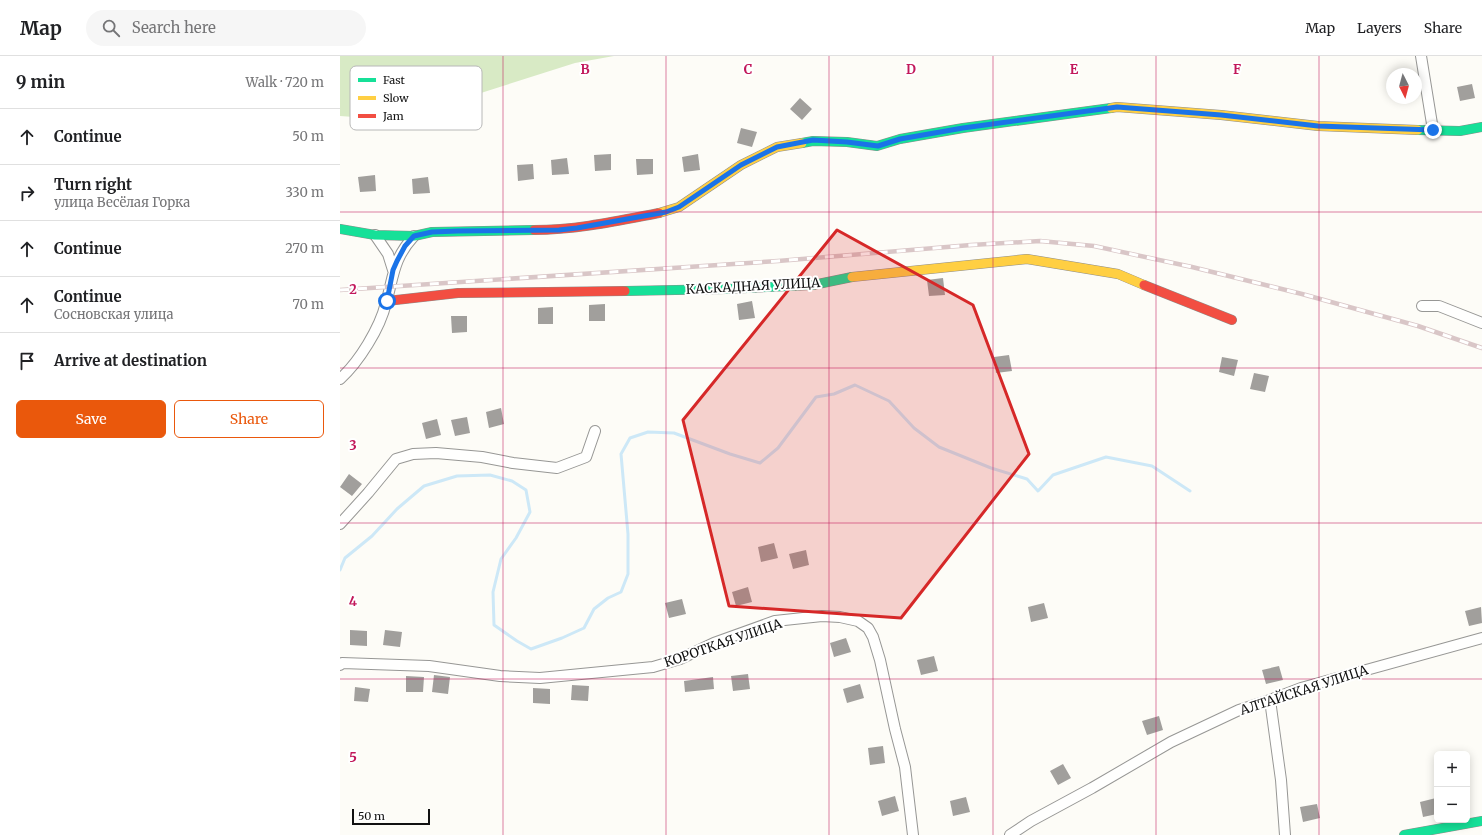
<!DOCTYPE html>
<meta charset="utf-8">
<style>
:root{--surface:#fff;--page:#f6f6f6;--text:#202124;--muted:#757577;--line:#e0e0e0;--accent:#ea580c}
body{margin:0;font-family:Merriweather,serif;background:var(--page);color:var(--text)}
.controls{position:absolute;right:12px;bottom:12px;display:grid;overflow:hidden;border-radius:6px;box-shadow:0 2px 10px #0003}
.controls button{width:36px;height:36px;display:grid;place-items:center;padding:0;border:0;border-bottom:1px solid var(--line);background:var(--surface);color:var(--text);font:20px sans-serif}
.compass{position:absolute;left:1046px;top:12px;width:36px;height:36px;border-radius:50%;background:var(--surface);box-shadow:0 2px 10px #0003;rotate:174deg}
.scale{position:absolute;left:12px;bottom:10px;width:78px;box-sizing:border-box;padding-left:4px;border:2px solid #111;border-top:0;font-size:11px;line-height:14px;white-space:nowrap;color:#111;-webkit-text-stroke:3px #fff;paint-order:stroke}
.stop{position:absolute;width:12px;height:12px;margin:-9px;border:3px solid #1a73e8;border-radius:50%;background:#fff}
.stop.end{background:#1a73e8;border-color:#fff;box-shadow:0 1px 4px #0008}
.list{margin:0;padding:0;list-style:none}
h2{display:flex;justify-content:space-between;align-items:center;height:52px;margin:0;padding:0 16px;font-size:17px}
h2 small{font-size:13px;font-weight:400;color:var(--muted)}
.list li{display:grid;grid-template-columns:26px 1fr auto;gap:12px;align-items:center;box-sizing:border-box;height:56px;padding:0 16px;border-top:1px solid var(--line)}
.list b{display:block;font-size:15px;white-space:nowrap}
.list p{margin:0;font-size:13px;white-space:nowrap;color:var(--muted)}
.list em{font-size:13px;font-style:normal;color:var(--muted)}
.actions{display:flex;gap:8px;padding:12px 16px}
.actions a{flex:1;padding:9px 0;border:1px solid var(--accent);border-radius:6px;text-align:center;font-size:14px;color:var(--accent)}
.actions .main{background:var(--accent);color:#fff}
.icon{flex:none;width:22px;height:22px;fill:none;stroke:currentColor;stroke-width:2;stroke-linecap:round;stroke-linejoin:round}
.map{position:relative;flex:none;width:1142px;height:779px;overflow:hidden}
header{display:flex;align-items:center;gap:24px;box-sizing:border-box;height:56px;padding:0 20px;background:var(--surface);border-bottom:1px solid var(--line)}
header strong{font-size:19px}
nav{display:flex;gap:22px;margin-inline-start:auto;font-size:14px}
.search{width:280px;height:36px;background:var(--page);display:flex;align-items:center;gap:10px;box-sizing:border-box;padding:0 14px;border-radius:22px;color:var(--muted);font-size:15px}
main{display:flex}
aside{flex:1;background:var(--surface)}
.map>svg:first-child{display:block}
.forest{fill:#d8eac5}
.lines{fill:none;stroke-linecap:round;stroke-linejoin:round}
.stream{stroke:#cde8f7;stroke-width:3}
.building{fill:#a19f9c}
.street-casing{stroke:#979795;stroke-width:12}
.fast-casing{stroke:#8e8d8b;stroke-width:10}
.slow-casing{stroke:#8e8d8b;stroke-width:10}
.jam-casing{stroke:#8e8d8b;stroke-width:10}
.street{stroke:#fffffe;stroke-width:10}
.fast{stroke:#16e098;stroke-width:9}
.slow{stroke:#ffcf43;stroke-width:9}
.jam{stroke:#f24e42;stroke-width:9}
.rail-casing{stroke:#d9c6c7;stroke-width:4.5}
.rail{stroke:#fff;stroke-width:3;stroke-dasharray:9;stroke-linecap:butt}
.route{stroke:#1a73e8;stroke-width:5}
.marked{fill:#d62828;fill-opacity:0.2;stroke:#d62828;stroke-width:3;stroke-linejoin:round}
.grid{fill:none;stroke:#c2185b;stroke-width:1;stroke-opacity:0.55}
.labels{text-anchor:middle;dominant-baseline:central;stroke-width:4;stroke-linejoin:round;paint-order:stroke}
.street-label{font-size:13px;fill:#111;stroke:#fff}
.key{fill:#fff;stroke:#b8b8b8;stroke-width:1}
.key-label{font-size:11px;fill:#111}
.grid-label{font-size:13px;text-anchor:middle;font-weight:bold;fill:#c2185b;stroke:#fff;stroke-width:4;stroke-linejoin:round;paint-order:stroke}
</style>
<header>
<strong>Map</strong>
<div class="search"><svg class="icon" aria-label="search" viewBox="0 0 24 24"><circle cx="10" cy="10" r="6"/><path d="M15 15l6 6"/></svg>Search here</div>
<nav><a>Map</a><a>Layers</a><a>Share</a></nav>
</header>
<main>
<aside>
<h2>9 min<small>Walk · 720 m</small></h2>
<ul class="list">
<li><svg class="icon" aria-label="ahead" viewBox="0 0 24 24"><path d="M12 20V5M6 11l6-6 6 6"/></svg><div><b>Continue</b></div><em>50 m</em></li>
<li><svg class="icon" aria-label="right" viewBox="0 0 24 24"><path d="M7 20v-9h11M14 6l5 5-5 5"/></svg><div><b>Turn right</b><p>улица Весёлая Горка</p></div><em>330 m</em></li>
<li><svg class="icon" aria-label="ahead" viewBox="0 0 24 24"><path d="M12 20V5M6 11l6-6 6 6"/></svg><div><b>Continue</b></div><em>270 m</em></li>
<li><svg class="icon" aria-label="ahead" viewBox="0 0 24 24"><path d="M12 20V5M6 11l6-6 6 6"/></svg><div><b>Continue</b><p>Сосновская улица</p></div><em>70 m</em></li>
<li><svg class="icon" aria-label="arrive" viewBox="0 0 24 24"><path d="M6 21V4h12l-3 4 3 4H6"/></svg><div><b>Arrive at destination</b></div></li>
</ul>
<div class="actions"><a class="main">Save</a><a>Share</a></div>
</aside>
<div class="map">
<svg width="1142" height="779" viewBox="0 0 1142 779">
<rect width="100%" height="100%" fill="#fdfcf7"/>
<path class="forest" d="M0 0H274L235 7 56 64 0 60Z"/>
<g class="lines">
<path class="stream" d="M0 514 5 502 32 480 57 453 84 430 117 420 150 419 172 425 186 434 190 456 176 482 161 503 153 536 154 569 177 585 191 593 222 582 244 572 254 553 268 542 281 536 288 518V478L281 398 290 382 308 376 334 377 390 398 420 407 438 392 476 341 494 338 515 329 549 345 574 372 599 391 651 412 687 423 698 435 713 419 766 401 812 410 850 435"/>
</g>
<path class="building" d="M1132 28 1135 42 1120 45 1117 31Z
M460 42 472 53 462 64 450 53Z
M401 72 417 76 412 91 397 87Z
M271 98V114L255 115 254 99Z
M358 98 360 114 344 116 342 101Z
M227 102 229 118 212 119 211 104Z
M296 103H313V118L297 119Z
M193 108 194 123 178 125 177 109Z
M35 119 36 135 20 136 18 121Z
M88 121 90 137 73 138 72 123Z
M603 222 605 239 589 240 587 224Z
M412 245 415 262 399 264 397 248Z
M265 248V265H249V249Z
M213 251V268H198V252Z
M111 260H127V276L112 277Z
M669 299 672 315 656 317 654 301Z
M882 301 898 304 894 320 879 316Z
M914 317 929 320 925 336 910 333Z
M161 352 164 368 149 372 146 356Z
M127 361 130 377 115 380 111 364Z
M97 363 101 379 86 383 82 367Z
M9 418 22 428 12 440 0 431Z
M434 487 438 502 421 506 418 491Z
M466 494 469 509 453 513 449 498Z
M408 531 412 546 396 550 392 536Z
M342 543 346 558 329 562 325 547Z
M704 547 708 562 691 566 688 551Z
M1141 551 1142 567 1129 570 1125 555Z
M10 574 27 575V590L10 589Z
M45 574 62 576 60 591 43 589Z
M506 582 511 596 494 601 490 587Z
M594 600 598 615 581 619 577 604Z
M939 610 943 624 926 628 922 614Z
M408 618 410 633 393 635 391 620Z
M94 619 110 621 108 638 92 636Z
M66 620 84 621 83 636H66Z
M373 621 374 633 345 636 344 625Z
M520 628 524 642 507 647 503 633Z
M232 629 249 630 248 645 231 644Z
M15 631 30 633 28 646 14 645Z
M193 632 210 633V648L193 647Z
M819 660 823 674 807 679 802 665Z
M543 690 545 707 530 709 528 692Z
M723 708 731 722 718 729 710 715Z
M555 740 559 755 542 760 538 745Z
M626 741 630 756 613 760 610 745Z
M1096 742 1097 758 1083 761 1080 746Z
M977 748 980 762 963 766 960 751Z"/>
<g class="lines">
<g class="street-casing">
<path id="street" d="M1081 0 1093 74
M35 179 48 198 53 214
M1082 250H1099L1142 267
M0 323C19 306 40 272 46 247 54 219 53 203 74 180
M0 468 28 437 56 403 73 398 96 397 142 401 173 407 217 412 246 401 255 375
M0 609 2 607 89 610 160 620 200 622 313 611 340 603 374 587 435 565 482 560 500 561 518 565 528 572 533 581 540 604 555 673 565 711 573 779
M930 644 941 724 945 779
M670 779 691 765 752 732 831 686 899 654 930 644 961 632 1142 582"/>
</g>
<g class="fast-casing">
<path id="fast" d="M1078 74 1120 75 1142 71
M462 87 473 85 507 86 537 90 560 83 623 72 771 52
M0 173 35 179 74 180 92 176 194 174
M285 235 386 233 473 229 512 221
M1064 779 1142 765"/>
</g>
<g class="slow-casing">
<path id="slow" d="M771 52 777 51 881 59 978 70 1078 74
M319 157 339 151 401 109 437 91 462 87
M512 221 687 203 778 218 804 229"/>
</g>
<g class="jam-casing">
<path id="jam" d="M194 174C236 174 277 165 319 157
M804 229 892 264
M47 245 118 237 285 235"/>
</g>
<use href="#street" class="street"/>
<use href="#fast" class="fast"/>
<use href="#slow" class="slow"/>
<use href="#jam" class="jam"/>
<g class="rail-casing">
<path id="rail" d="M0 234 438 205 631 189 700 185 754 190 852 211 962 238 1078 270 1142 292"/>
</g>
<use href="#rail" class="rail"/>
</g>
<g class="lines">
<path class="route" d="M47 245 53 214 57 205 65 190 74 180 92 176 118 175 219 174 237 172 326 156 339 151 401 109 437 91 473 84 507 86 538 90 560 83 623 72 777 51 881 59 978 70 1093 74"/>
</g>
<path class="marked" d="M497 174 633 249 689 398 561 562 389 550 343 364Z"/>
<path class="grid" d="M163 0V779M326 0V779M489 0V779M653 0V779M816 0V779M979 0V779M0 156H1142M0 312H1142M0 467H1142M0 623H1142"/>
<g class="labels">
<g class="street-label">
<text transform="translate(413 230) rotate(-3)">КАСКАДНАЯ УЛИЦА</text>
<text transform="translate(383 587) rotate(-19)">КОРОТКАЯ УЛИЦА</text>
<text transform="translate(964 634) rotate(-18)">АЛТАЙСКАЯ УЛИЦА</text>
</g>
</g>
<rect x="10" y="10" width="132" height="64" rx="6" class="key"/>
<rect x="18" y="22" width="18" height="4" fill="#16e098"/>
<rect x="18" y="40" width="18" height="4" fill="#ffcf43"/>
<rect x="18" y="58" width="18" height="4" fill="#f24e42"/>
<g class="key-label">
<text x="43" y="28">Fast</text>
<text x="43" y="46">Slow</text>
<text x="43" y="64">Jam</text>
</g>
<g class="grid-label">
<text x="245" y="18">B</text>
<text x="408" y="18">C</text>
<text x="571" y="18">D</text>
<text x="734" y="18">E</text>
<text x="897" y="18">F</text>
<text x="13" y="238">2</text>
<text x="13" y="394">3</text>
<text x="13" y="550">4</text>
<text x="13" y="706">5</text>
</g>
</svg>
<div class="controls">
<button>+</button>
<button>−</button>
</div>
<svg class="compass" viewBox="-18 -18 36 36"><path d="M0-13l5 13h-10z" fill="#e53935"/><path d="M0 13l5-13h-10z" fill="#757577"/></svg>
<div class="scale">50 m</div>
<div class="stop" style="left:47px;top:245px"></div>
<div class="stop end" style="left:1093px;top:74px"></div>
</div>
</main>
